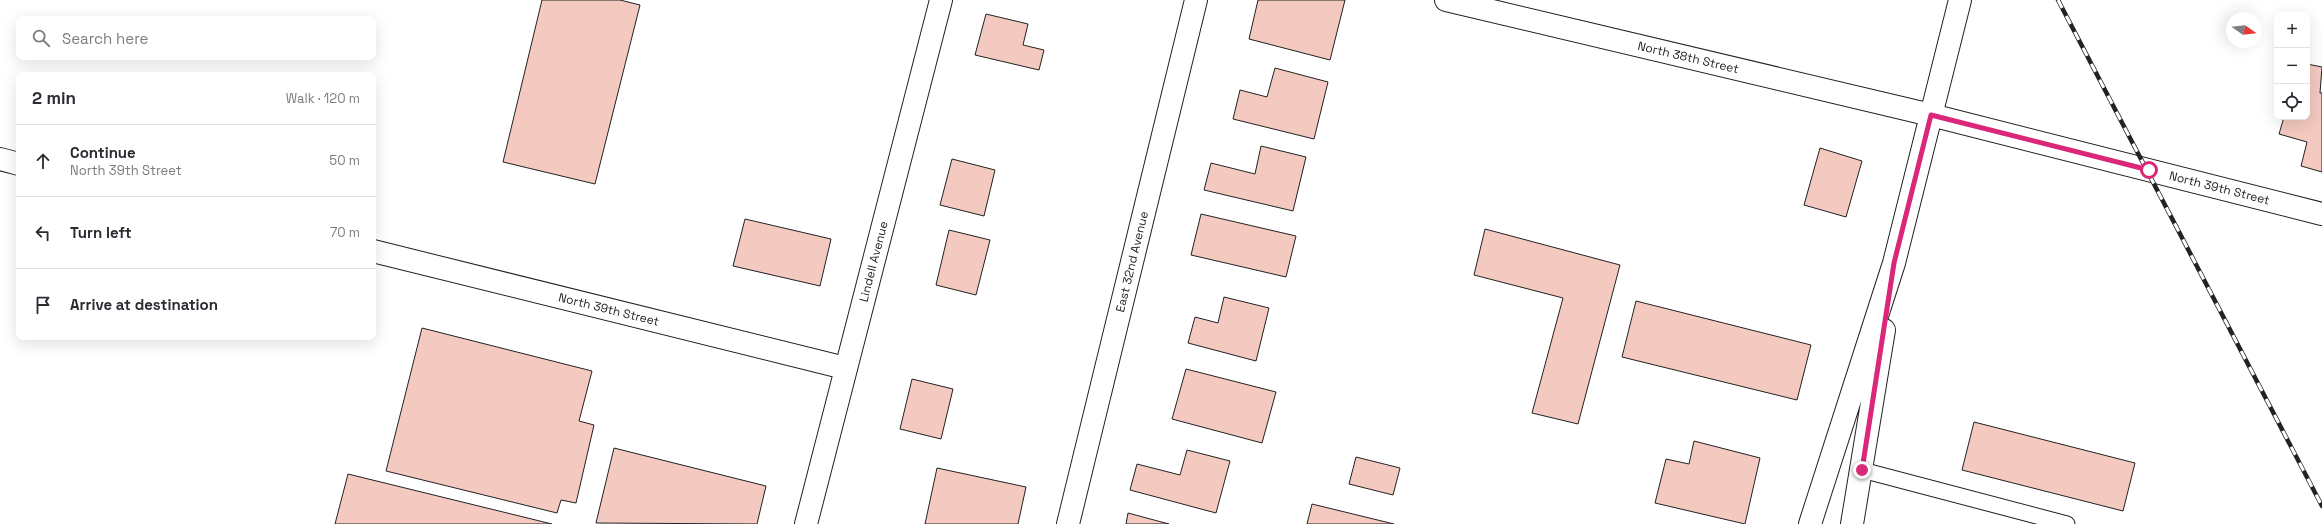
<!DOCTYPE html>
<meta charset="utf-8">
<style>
:root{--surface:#fff;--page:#f2f2f3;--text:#2b2b33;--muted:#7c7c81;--line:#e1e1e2}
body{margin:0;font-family:"Space Grotesk",sans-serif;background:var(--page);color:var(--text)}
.controls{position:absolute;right:12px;top:12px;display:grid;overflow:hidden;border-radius:8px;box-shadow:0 4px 16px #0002}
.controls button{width:36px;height:36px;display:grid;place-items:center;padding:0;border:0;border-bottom:1px solid var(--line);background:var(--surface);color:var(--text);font:20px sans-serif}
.compass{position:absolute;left:2226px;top:12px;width:36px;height:36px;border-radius:50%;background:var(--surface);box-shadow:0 4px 16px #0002;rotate:104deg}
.stop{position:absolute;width:12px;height:12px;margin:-9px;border:3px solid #db2777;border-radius:50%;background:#fff}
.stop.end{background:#db2777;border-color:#fff;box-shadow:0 1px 4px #0008}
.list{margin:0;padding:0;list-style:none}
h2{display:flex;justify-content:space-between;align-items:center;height:52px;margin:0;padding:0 16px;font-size:17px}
h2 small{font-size:13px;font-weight:400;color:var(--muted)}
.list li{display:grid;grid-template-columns:26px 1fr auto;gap:12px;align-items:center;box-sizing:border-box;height:72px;padding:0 16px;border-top:1px solid var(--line)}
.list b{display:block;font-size:15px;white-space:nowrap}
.list p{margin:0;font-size:13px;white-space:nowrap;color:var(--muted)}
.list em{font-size:13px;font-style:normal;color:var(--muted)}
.icon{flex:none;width:22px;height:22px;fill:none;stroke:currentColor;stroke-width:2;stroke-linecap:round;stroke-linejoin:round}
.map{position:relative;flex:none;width:2322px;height:524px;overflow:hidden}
.search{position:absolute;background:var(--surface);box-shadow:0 4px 16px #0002;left:16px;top:16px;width:360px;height:44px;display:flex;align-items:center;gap:10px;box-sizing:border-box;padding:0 14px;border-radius:8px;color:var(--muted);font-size:15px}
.panel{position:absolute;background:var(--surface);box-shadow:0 4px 16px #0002;left:16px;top:72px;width:360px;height:268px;border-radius:8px}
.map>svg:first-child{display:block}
.building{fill:#f3c9c0;stroke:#222}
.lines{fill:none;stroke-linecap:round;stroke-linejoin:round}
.service-casing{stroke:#222;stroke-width:17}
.minor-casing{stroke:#222;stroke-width:24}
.primary-casing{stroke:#222;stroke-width:24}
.service{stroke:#fff;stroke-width:15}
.minor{stroke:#fff;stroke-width:22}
.primary{stroke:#fff;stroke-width:22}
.rail-casing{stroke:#222;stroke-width:4.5}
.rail{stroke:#fff;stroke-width:3;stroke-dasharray:9;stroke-linecap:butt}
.route{stroke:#db2777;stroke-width:5}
.labels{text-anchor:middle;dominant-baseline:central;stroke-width:3;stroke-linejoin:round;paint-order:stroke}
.street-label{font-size:12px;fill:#222;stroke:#fff}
</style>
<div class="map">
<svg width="2322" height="524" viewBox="0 0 2322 524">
<rect width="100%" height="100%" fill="#fff"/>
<path class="building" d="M542 0H620L640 5 595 184 503 162Z
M1258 0H1345L1330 60 1249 39Z
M986 14 1028 24 1023 45 1044 50 1039 70 975 55Z
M2307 64 2322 67 2320 93H2322V172L2301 166 2307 142 2279 134 2284 117H2307Z
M1275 68 1328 82 1314 139 1233 119 1240 90 1267 97Z
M1261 146 1306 157 1293 211 1204 190 1211 163 1255 174Z
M1820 148 1862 161 1846 217 1804 205Z
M952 159 995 170 984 216 940 205Z
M1201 214 1296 236 1286 277 1191 255Z
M745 219 831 239 820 286 733 266Z
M1485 229 1620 265 1578 424 1532 413 1563 298 1474 275Z
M949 230 990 240 976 295 936 285Z
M1224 297 1269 308 1256 361 1188 343 1195 317 1218 323Z
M1636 301 1811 345 1797 400 1622 357Z
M422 328 592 371 579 421 594 425 576 503 561 500 557 513 386 471Z
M1186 369 1276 392 1262 443 1172 419Z
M912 379 953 389 941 439 900 429Z
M1974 422 2135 463 2123 511 1962 470Z
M1694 441 1760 458 1745 524 1655 503 1666 459 1689 464Z
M614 448 766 486 757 524 596 523Z
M1187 450 1230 461 1216 513 1130 490 1137 464 1180 475Z
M1356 457 1400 468 1393 495 1349 484Z
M937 468 1026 487 1018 524H925Z
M348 474 552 524H335Z
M1312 504 1394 524H1307Z
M1128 513 1169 524H1126Z"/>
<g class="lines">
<g class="service-casing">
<path id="service" d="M1862 470 2067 524"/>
</g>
<g class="minor-casing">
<g id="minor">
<path id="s1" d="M1446 0 1931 115 2322 214"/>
<path d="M0 159 19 164"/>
<path id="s2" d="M373 251 845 368"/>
<path id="s3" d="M806 524 941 0"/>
<path id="s4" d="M1068 524 1196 0"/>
</g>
</g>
<g class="primary-casing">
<path id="primary" d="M1810 524 1894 263 1960 0
M1852 524 1884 330"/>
</g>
<use href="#service" class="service"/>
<use href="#minor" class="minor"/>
<use href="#primary" class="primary"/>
<g class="rail-casing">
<path id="rail" d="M2058 0 2322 506"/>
</g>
<use href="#rail" class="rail"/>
</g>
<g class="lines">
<path class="route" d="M1862 470 1894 263 1931 115 2149 170"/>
</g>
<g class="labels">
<g class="street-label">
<text stroke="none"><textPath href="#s1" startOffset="249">North 38th Street</textPath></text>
<text stroke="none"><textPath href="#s1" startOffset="796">North 39th Street</textPath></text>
<text stroke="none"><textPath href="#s3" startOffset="271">Lindell Avenue</textPath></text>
<text stroke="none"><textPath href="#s4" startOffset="270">East 32nd Avenue</textPath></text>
<text stroke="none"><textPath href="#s2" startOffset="243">North 39th Street</textPath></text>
</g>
</g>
</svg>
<div class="controls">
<button>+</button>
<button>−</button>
<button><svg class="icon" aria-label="locate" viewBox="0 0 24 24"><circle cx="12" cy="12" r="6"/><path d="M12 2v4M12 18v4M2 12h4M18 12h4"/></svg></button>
</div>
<svg class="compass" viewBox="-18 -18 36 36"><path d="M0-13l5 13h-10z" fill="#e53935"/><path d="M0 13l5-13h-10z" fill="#7c7c81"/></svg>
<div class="stop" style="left:2149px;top:170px"></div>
<div class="stop end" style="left:1862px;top:470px"></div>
<div class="search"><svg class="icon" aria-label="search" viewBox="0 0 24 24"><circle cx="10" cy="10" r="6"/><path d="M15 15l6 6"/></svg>Search here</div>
<section class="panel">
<h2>2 min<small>Walk · 120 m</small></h2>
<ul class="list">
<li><svg class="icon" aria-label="ahead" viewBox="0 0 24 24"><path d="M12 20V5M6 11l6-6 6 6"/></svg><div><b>Continue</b><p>North 39th Street</p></div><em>50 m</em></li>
<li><svg class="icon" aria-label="left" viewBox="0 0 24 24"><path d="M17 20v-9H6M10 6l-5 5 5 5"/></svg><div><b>Turn left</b></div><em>70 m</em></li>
<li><svg class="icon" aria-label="arrive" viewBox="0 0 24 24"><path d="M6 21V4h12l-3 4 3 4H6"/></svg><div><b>Arrive at destination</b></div></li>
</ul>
</section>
</div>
